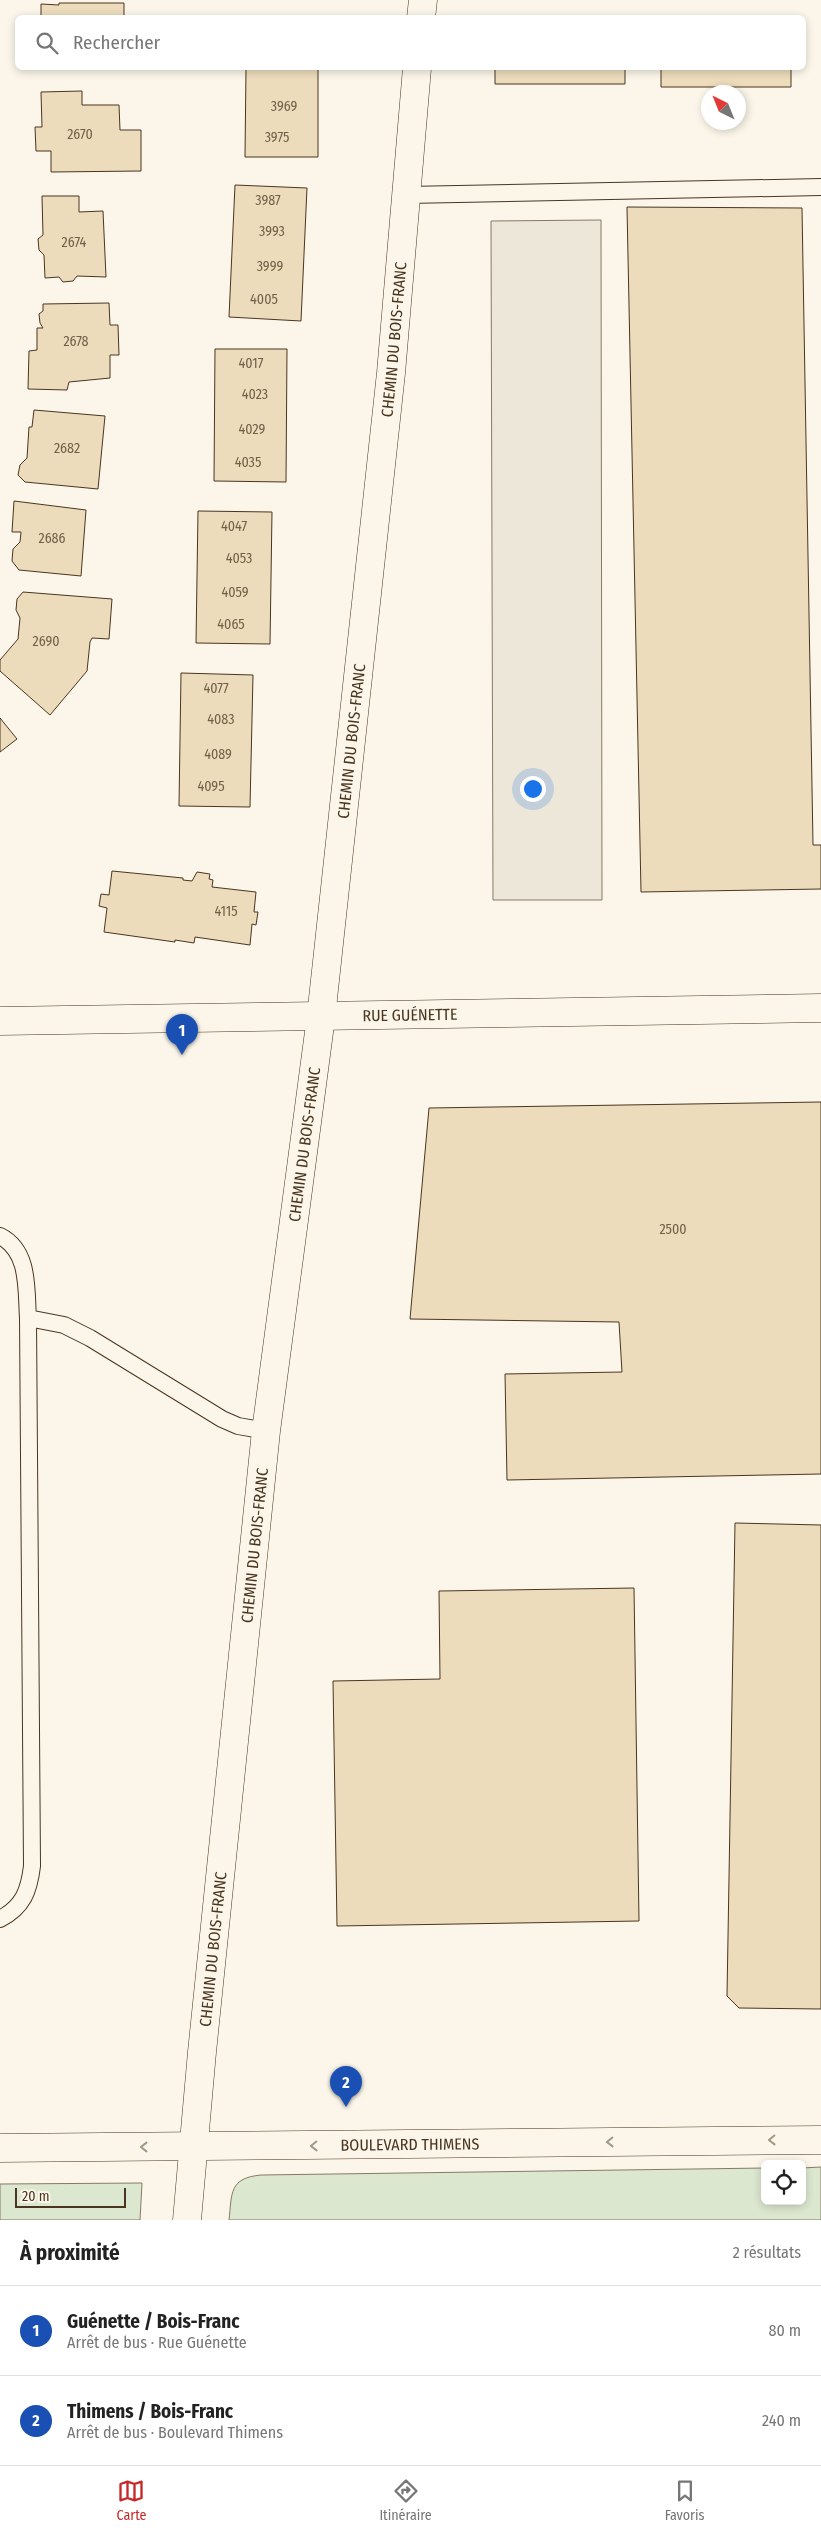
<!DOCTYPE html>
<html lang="fr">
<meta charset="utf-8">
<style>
:root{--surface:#fff;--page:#f6f6f6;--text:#222;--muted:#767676;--line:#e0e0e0;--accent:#c62828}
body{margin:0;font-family:"Fira Sans Condensed",sans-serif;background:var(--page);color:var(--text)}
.controls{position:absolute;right:15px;bottom:15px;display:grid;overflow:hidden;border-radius:8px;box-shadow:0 2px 8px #0003}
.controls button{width:45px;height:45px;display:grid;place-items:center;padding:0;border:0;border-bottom:1px solid var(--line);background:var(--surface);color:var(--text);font:25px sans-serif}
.compass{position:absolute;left:701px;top:85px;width:45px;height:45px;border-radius:50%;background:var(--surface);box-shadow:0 2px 8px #0003;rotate:317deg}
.scale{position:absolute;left:15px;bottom:12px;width:111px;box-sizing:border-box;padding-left:5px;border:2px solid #4a3520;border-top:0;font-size:14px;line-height:18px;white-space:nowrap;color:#4a3520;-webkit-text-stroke:4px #fbf6e9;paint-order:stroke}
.you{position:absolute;left:532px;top:788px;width:18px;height:18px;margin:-12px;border:4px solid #fff;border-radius:50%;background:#1a73e8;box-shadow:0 0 0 8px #1a73e833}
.badge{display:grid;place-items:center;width:32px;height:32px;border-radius:50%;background:var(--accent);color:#fff;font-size:16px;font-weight:700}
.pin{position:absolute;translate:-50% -41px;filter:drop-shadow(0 1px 2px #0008)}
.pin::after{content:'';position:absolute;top:26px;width:18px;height:15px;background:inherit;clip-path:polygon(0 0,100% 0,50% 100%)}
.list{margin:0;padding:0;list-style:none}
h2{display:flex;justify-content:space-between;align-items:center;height:65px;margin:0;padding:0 20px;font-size:21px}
h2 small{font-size:16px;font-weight:400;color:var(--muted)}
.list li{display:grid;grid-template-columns:32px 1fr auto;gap:15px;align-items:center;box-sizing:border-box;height:90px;padding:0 20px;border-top:1px solid var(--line)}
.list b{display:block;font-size:19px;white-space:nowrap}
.list p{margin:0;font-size:16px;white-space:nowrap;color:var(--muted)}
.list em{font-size:16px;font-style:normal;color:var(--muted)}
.icon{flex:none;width:28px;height:28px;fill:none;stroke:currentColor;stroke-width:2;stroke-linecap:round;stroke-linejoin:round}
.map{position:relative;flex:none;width:821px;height:2220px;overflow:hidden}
.search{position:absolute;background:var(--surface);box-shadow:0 2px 8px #0003;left:15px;right:15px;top:15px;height:55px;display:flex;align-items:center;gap:12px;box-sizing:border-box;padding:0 18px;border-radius:8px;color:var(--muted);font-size:19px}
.sheet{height:245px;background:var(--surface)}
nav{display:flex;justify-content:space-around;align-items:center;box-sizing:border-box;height:70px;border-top:1px solid var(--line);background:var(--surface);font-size:14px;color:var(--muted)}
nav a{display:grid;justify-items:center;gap:2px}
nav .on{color:var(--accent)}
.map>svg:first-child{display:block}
.green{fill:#dce7d0;stroke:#887966}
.parking{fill:#ede7d9;stroke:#887966}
.building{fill:#ecdcbc;stroke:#4a3520}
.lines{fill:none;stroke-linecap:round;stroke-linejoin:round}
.service-casing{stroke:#4a3520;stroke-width:18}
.minor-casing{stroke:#4a3520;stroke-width:29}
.tertiary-casing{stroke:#4a3520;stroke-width:29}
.service{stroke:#fbf6e9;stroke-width:16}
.minor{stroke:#fbf6e9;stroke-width:28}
.tertiary{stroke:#fbf6e9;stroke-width:28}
.oneway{stroke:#a29684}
.labels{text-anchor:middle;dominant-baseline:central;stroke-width:4;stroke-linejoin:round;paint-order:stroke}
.number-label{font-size:14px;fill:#725f47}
.street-label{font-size:16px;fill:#4a3520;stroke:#fbf6e9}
</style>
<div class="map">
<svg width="821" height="2220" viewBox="0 0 821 2220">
<rect width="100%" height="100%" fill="#fbf6e9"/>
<path class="green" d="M821 2167V2220H229C232 2193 229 2178 261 2175L765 2168V2201H802V2168Z
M142 2183 140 2220H0V2184Z"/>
<path class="parking" d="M601 220 602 900H493L491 221Z"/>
<path class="building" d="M59 3H124V18H41V4L59 5Z
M495 17H625V18Z
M246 68H318V157H245Z
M495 68H625V84H495Z
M661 68H791V87H661Z
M82 91V105H119L120 130H141V171L51 172V151H36L35 127H42L41 92Z
M235 185 307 188 301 321 229 317Z
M42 196H79V212L103 211 106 277 77 276 73 281 63 282 59 277 45 278 44 255 39 250 38 239 43 235Z
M627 207 802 208 813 845H821V889L641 892Z
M109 303 110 325H118L119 355H110V378L69 382 67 390 28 389 29 351 37 350V328H43L40 323 39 314 43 311V304Z
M215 349H287L286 482 214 481Z
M34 410 105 416 98 489 25 482 18 475 20 465 27 458 29 427H32Z
M14 501 86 510 81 576 19 570 12 561 13 549 20 542 21 532H12Z
M198 511 272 512 270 644 196 643Z
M23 592 112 599 109 639 92 638 90 642 87 671 50 715 0 671V660L18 639 20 618 16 610 17 599Z
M181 673 253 675 250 807 179 806Z
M0 718 17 739 0 752Z
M112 871 183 878V880L192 881 197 872 210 874 209 879 213 880 212 887 256 892 254 912H258L256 925 252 924 250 945 195 937 194 943 175 940V942L104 932 107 908 99 906 101 894 109 895Z
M821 1102V1474L507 1480 505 1374 622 1372 619 1322 410 1319 429 1108Z
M735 1523 821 1525V2009L739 2008 727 1996Z
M634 1588 639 1921 337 1926 333 1681 440 1679 439 1591Z"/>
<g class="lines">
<g class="service-casing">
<path id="service" d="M406 195 821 187
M0 1236C30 1251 26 1290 28 1318L32 1866C29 1891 23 1907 0 1919
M28 1318 64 1325 90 1338 222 1419 238 1426 266 1431"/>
</g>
<g class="minor-casing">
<g id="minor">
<path d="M421 18 423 0"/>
<path id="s1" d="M0 1021 821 1008"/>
<path id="s2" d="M187 2220 202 2052 266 1431 321 1017 391 373 417 68"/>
</g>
</g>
<g class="tertiary-casing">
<g id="tertiary">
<path id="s3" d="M0 2148 821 2140"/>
</g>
</g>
<use href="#service" class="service"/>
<use href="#minor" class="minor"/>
<use href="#tertiary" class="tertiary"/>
</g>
<defs><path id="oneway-chevron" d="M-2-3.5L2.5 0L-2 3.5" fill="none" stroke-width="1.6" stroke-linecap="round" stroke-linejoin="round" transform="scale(1.25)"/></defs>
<g class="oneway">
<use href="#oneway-chevron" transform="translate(772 2140) rotate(179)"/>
<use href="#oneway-chevron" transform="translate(610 2142) rotate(179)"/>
<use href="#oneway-chevron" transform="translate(314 2146) rotate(179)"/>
<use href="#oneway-chevron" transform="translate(144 2147) rotate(180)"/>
</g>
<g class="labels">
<g class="number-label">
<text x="284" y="106">3969</text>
<text x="80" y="134">2670</text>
<text x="277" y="137">3975</text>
<text x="268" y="200">3987</text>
<text x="272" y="231">3993</text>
<text x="74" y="242">2674</text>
<text x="270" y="266">3999</text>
<text x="264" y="299">4005</text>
<text x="76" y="341">2678</text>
<text x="251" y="363">4017</text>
<text x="255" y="394">4023</text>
<text x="252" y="429">4029</text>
<text x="67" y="448">2682</text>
<text x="248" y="462">4035</text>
<text x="234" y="526">4047</text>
<text x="52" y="538">2686</text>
<text x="239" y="558">4053</text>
<text x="235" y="592">4059</text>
<text x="231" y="624">4065</text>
<text x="46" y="641">2690</text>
<text x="216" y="688">4077</text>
<text x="221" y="719">4083</text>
<text x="218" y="754">4089</text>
<text x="211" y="786">4095</text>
<text x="226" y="911">4115</text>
<text x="673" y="1229">2500</text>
</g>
<g class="street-label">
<text stroke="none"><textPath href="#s2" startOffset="1892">CHEMIN DU BOIS-FRANC</textPath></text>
<text stroke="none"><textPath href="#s2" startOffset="1488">CHEMIN DU BOIS-FRANC</textPath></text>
<text stroke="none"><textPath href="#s1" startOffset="410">RUE GUÉNETTE</textPath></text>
<text stroke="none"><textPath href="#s2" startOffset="1082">CHEMIN DU BOIS-FRANC</textPath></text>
<text stroke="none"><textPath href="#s2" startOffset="678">CHEMIN DU BOIS-FRANC</textPath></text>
<text stroke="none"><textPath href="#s2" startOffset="272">CHEMIN DU BOIS-FRANC</textPath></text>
<text stroke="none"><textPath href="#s3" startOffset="410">BOULEVARD THIMENS</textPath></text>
</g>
</g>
</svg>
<div class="controls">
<button><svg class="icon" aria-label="locate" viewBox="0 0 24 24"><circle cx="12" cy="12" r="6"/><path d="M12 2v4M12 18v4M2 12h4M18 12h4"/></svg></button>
</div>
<svg class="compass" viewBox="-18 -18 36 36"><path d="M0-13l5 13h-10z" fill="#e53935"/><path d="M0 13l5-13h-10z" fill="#767676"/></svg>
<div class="scale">20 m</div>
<div class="you"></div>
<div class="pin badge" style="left:182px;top:1055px;background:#1a4fb4">1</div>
<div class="pin badge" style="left:346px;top:2107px;background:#1a4fb4">2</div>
<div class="search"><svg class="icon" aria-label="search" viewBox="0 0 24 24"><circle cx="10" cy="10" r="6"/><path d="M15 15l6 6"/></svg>Rechercher</div>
</div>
<section class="sheet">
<h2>À proximité<small>2 résultats</small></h2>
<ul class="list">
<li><span class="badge" style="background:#1a4fb4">1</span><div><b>Guénette / Bois-Franc</b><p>Arrêt de bus · Rue Guénette</p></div><em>80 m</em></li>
<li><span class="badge" style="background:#1a4fb4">2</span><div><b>Thimens / Bois-Franc</b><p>Arrêt de bus · Boulevard Thimens</p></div><em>240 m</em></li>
</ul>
</section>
<nav>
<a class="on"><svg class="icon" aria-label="map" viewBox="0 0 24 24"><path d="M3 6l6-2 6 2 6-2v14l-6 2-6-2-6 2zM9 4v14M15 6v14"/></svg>Carte</a>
<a><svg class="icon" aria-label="directions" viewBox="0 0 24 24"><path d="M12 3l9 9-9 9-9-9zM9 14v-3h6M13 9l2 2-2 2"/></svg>Itinéraire</a>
<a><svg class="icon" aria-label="saved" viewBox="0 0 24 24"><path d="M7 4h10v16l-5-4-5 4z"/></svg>Favoris</a>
</nav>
